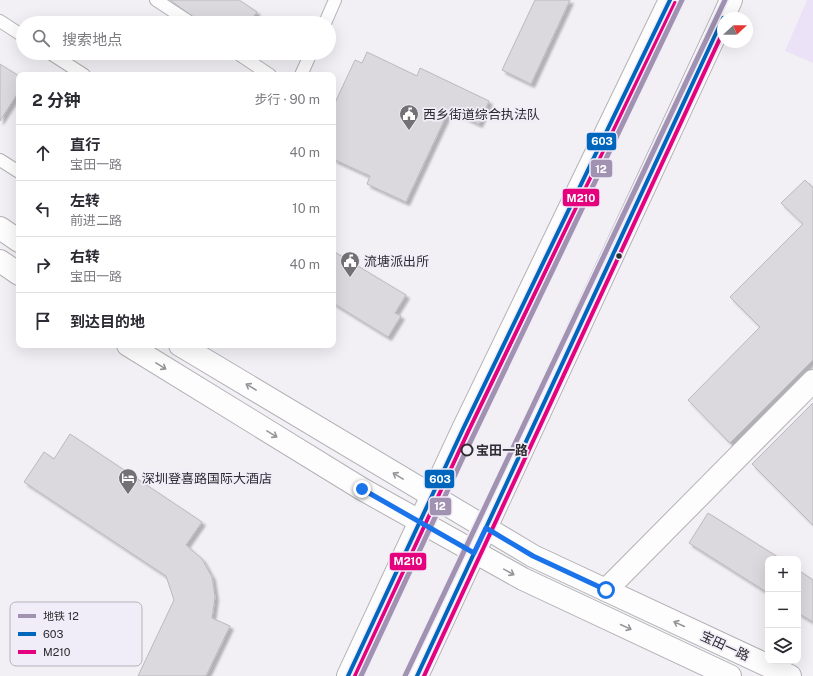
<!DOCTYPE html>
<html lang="zh">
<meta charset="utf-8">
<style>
:root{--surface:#fff;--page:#f2f2f3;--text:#2b2b33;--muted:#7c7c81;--line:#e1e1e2}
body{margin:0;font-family:"Public Sans","Noto Sans SC",sans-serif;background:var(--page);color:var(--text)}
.controls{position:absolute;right:12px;bottom:12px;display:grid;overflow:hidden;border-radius:8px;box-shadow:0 4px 16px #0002}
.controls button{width:36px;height:36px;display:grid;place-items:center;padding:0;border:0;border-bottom:1px solid var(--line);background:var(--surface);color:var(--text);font:20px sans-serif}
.compass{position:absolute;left:717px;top:12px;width:36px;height:36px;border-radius:50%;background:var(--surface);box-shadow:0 4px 16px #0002;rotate:68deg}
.stop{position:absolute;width:12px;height:12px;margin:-9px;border:3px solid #1a73e8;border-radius:50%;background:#fff}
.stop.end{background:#1a73e8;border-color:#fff;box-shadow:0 1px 4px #0008}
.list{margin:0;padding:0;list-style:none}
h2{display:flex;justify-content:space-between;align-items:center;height:52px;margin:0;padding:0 16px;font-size:17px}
h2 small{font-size:13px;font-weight:400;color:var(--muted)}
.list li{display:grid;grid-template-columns:26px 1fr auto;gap:12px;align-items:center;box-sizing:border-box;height:56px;padding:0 16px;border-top:1px solid var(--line)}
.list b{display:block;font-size:15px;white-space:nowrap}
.list p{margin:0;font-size:13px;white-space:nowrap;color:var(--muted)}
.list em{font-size:13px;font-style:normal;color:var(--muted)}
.icon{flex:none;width:22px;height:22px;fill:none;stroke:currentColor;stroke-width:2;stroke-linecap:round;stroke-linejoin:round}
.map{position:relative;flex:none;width:813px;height:676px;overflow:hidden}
.search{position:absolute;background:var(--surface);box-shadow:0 4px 16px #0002;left:16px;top:16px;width:320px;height:44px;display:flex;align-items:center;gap:10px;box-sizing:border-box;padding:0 14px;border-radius:22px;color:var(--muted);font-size:15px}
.panel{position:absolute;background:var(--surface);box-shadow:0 4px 16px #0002;left:16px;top:72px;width:320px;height:276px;border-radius:8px}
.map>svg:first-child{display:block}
.green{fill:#ebe2f8}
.building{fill:#dbd9dd;stroke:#bbb9bd;filter:url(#shadow)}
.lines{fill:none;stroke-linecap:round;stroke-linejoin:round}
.lane-casing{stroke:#b2b1b5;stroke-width:14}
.street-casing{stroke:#b2b1b5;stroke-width:24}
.secondary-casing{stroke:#b2b1b5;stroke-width:24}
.lane{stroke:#fdfdfe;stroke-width:12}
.street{stroke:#fdfdfe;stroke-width:22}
.secondary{stroke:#fdfdfe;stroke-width:22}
.bus-1-casing{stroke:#f1edf8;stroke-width:7}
.bus-2-casing{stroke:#f1edf8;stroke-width:7}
.bus-1{stroke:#0065bd;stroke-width:4}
.bus-2{stroke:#e5007d;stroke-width:4}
.metro-1-casing{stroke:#f1edf8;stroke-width:8}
.metro-1{stroke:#a192b2;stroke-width:5}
.oneway{stroke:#969498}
.route{stroke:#1a73e8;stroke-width:5}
.bus-dot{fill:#2e2c31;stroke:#f1edf8;stroke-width:1.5}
.stop-dot{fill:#f1edf8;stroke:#2e2c31;stroke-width:2}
.labels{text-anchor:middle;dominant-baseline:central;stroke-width:3.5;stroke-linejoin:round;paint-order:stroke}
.poi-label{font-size:13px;fill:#2e2c31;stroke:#f1edf8;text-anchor:start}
.stop-label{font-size:13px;font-weight:bold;fill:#2e2c31;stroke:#f1edf8;text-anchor:start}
.street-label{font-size:13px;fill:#2e2c31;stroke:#f1edf8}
.key{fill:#f1edf8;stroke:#b6b3bc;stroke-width:1}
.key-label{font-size:11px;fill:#2e2c31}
.line-badge{stroke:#f1edf8;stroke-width:1.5}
.badge-label{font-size:11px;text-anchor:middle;font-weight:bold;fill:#fff}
</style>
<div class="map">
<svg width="813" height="676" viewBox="0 0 813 676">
<defs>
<filter id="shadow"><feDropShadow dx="3.5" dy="3.5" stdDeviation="1" flood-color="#0004"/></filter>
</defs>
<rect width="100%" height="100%" fill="#f2f0f5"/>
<path class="green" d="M807 0H813V63L785 51Z"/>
<path class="building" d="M170 0H239L257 12 251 20 255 23H201Z
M535 0H570L531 84 502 70Z
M367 52 417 76 420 68 489 101 479 124 449 110 406 202 367 184 370 176 333 159V107L355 60 362 63Z
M0 64 19 76V91L0 121Z
M805 180 813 188V360L730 443 688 400 760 327 730 297 803 224 781 203Z
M333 251 406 295 395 313 401 316 388 337 333 303Z
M813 403V525L752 464Z
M70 434 202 522 186 545 202 559 212 577 215 597 212 618 230 626 206 676H138L174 600 166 576 24 482 44 452 54 459Z
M708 513 781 559H768V593L689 543Z
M798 570 813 580V622L798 613Z"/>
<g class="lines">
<g class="lane-casing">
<path id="lane" d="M156 0 191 23
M0 21 23 36
M325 23 335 0
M50 53 84 75
M237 53 270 75
M301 75 311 53
M0 160 19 172"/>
</g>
<g class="street-casing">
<path id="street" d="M606 590 813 381"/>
</g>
<g class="secondary-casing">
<path id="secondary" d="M723 18 731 0
M0 228 19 241
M0 261 19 274
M128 345 362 489 523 579 730 676
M180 345 533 556 790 676
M348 676 463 429 670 0
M417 676 723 18"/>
</g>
<use href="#lane" class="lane"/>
<use href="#street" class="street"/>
<use href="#secondary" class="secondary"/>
<g class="bus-1-casing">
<path id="bus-1" d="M348 676 463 429 670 0
M417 676 723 18"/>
</g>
<g class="bus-2-casing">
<path id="bus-2" d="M355 676 468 432 675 3
M424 676 723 32"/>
</g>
<use href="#bus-1" class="bus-1"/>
<use href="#bus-2" class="bus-2"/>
<g class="metro-1-casing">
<path id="metro-1" d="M361 676 466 451 682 0
M405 676 725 0"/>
</g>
<use href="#metro-1" class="metro-1"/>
</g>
<defs><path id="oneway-shaft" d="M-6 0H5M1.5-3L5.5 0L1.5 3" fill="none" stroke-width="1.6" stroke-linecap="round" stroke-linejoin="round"/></defs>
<g class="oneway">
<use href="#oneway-shaft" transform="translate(161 366) rotate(32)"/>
<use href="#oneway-shaft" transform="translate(251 387) rotate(-149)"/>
<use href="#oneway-shaft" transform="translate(272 434) rotate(31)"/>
<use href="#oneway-shaft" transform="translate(398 476) rotate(-149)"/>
<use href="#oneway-shaft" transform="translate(509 572) rotate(29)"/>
<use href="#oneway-shaft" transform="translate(679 624) rotate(-155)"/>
<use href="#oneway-shaft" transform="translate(626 627) rotate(25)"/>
</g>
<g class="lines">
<path class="route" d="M362 489 474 553 486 528 533 556 606 590"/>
</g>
<defs>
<g id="civic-pin" transform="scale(1)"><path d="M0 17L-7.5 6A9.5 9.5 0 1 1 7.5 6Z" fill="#737176" stroke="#f1edf8"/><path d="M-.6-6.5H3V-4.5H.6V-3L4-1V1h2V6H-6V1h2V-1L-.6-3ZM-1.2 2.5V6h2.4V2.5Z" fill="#fff"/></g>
<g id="hotel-pin" transform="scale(1)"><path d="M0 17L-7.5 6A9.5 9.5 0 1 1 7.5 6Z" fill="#737176" stroke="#f1edf8"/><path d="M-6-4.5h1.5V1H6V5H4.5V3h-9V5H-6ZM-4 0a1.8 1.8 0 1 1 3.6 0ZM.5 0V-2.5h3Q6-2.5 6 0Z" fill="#fff"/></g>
</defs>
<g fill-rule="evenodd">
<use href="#civic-pin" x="409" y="114"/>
<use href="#civic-pin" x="350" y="261"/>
<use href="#hotel-pin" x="128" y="478"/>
</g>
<circle class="bus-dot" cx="619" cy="256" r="3.5"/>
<circle class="stop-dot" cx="467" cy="450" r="5.5"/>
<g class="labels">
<g class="poi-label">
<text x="423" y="114">西乡街道综合执法队</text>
<text x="364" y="261">流塘派出所</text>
<text x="142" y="478">深圳登喜路国际大酒店</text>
</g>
<g class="stop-label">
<text x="476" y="450">宝田一路</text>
</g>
<g class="street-label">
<text transform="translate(725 646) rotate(25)">宝田一路</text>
</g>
</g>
<rect x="10" y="602" width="132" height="64" rx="6" class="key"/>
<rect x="18" y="614" width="18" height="4" fill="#a192b2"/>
<rect x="18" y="632" width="18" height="4" fill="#0065bd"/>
<rect x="18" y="650" width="18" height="4" fill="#e5007d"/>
<g class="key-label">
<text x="43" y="620">地铁 12</text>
<text x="43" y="638">603</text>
<text x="43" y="656">M210</text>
</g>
<g class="line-badge">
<rect x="586" y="132" width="31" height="19" rx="4" fill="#0065bd"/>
<rect x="590" y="159" width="23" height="19" rx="4" fill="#a192b2"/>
<rect x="562" y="188" width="38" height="19" rx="4" fill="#e5007d"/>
<rect x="424" y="469" width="31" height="20" rx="4" fill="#0065bd"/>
<rect x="429" y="497" width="23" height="19" rx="4" fill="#a192b2"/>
<rect x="389" y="552" width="38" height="19" rx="4" fill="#e5007d"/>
</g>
<g class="badge-label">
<text x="602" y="145">603</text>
<text x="601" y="173">12</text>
<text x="581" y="202">M210</text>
<text x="440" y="483">603</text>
<text x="440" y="510">12</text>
<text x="408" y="565">M210</text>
</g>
</svg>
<div class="controls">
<button>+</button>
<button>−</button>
<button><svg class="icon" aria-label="layers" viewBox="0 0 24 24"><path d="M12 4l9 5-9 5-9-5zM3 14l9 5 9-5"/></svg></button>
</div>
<svg class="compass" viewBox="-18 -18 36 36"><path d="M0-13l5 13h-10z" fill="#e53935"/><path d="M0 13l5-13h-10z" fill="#7c7c81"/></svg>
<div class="stop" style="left:606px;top:590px"></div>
<div class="stop end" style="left:362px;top:489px"></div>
<div class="search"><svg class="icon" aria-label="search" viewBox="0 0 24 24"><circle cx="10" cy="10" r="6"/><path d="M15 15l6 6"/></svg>搜索地点</div>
<section class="panel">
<h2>2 分钟<small>步行 · 90 m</small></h2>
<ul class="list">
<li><svg class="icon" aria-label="ahead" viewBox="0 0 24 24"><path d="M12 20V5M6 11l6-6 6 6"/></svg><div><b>直行</b><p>宝田一路</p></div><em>40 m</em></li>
<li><svg class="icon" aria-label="left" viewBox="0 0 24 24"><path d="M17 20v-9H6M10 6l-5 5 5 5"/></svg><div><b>左转</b><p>前进二路</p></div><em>10 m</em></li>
<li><svg class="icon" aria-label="right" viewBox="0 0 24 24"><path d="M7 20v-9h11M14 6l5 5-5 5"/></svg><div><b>右转</b><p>宝田一路</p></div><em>40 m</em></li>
<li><svg class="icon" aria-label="arrive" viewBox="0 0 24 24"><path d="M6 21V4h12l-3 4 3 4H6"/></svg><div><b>到达目的地</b></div></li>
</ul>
</section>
</div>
